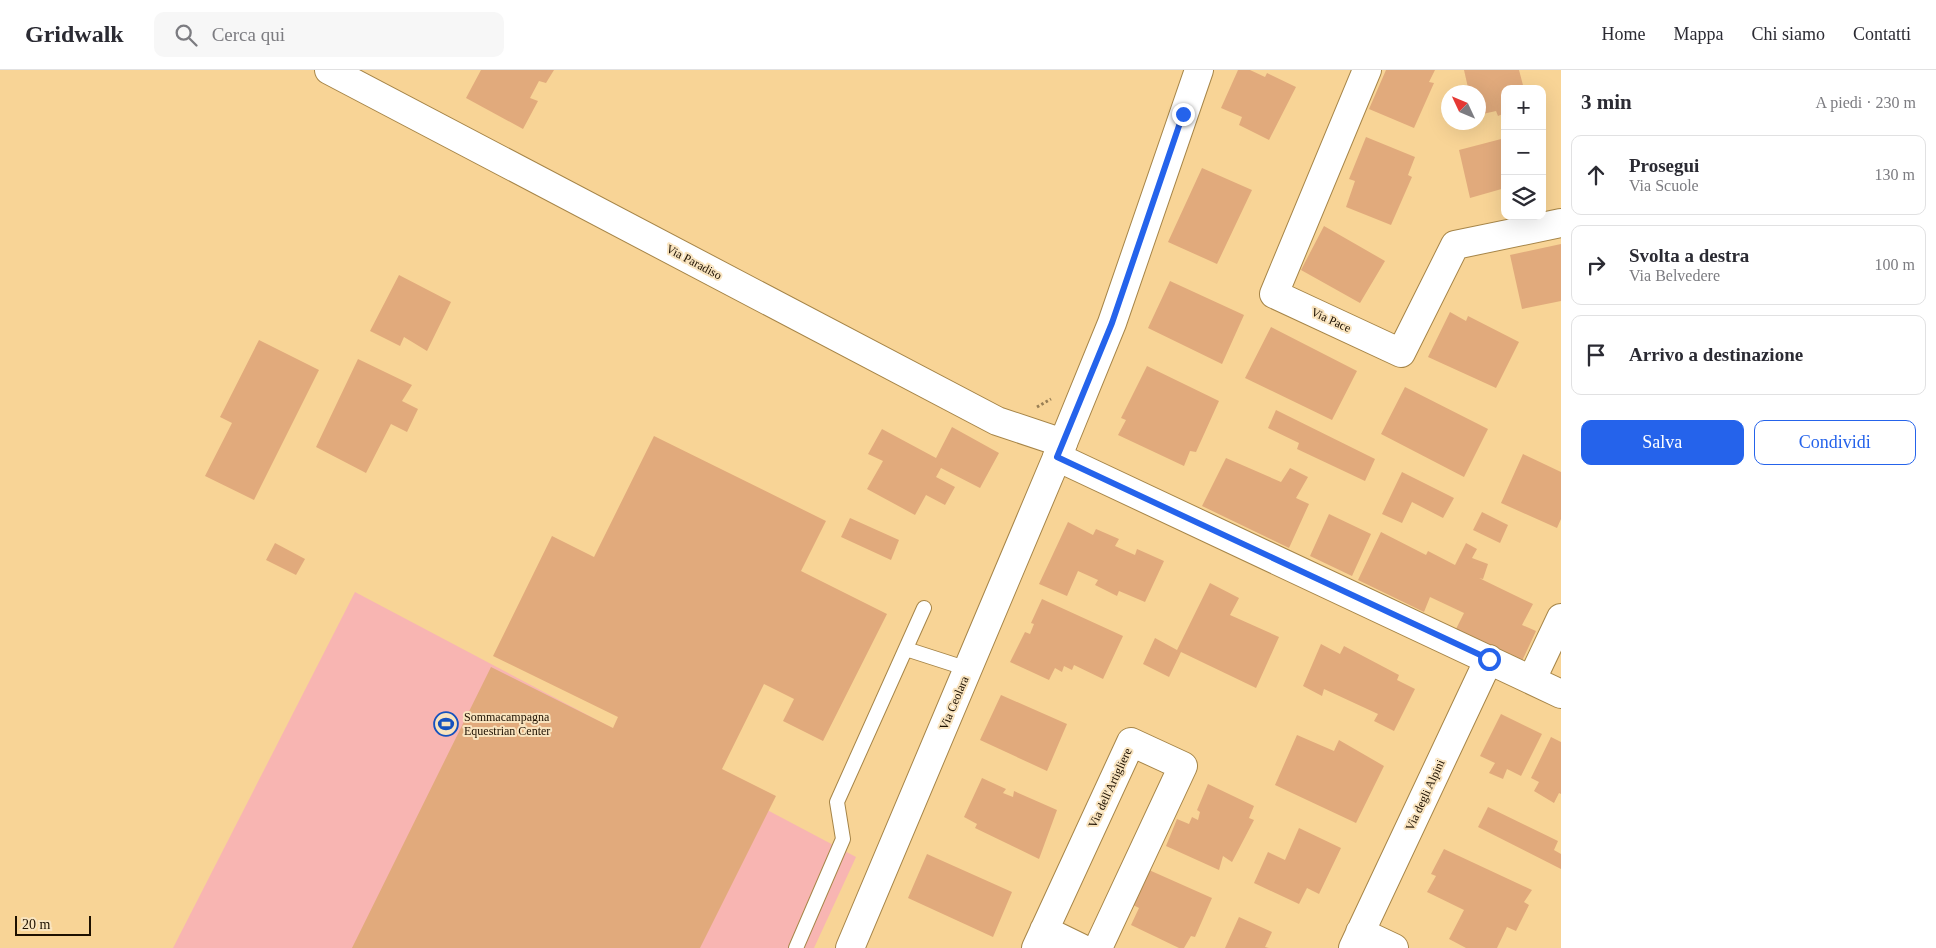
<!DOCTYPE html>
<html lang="it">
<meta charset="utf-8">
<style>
:root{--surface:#fff;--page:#f7f7f7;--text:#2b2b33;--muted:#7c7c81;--line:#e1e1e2;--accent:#2563eb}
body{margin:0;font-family:"Times New Roman",serif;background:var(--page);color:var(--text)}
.controls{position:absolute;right:15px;top:15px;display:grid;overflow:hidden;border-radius:10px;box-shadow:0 5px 20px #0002}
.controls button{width:45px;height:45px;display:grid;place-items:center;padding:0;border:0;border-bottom:1px solid var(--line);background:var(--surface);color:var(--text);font:25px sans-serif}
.compass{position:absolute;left:1441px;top:15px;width:45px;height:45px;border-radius:50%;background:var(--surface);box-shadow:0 5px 20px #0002;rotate:314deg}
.scale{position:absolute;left:15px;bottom:12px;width:76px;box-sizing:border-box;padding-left:5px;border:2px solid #1d1000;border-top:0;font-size:14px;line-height:18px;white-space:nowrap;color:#1d1000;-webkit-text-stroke:4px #f9e4bf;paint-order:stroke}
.stop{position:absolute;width:15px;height:15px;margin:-11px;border:4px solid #2563eb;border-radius:50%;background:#fff}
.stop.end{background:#2563eb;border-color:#fff;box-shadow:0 1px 5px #0008}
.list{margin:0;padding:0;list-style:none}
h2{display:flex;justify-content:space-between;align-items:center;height:65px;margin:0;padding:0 20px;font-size:21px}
h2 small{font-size:16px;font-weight:400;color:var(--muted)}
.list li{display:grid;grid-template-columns:32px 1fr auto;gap:15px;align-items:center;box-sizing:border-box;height:80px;margin:0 10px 10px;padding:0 10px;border:1px solid var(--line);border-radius:10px}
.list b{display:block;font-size:19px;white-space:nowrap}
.list p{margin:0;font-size:16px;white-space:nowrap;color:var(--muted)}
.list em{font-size:16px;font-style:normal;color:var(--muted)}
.actions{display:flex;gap:10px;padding:15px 20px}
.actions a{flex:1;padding:11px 0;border:1px solid var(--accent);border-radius:10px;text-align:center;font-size:18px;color:var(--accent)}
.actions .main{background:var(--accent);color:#fff}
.icon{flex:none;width:28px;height:28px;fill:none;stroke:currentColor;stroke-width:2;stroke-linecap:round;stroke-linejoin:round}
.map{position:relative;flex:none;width:1561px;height:878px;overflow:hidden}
header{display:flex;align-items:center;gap:30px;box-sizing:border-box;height:70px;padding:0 25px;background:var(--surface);border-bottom:1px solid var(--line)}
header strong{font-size:24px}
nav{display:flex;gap:28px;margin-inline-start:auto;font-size:18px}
.search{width:350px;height:45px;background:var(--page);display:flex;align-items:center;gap:12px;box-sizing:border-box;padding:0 18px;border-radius:10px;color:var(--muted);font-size:19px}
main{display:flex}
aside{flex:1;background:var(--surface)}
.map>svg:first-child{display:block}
.green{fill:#f8b5b2}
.building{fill:#e1aa7c}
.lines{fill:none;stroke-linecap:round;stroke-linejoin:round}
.lane-casing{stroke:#a68548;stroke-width:16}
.street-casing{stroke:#a68548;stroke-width:30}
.secondary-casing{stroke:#a68548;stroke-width:30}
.path{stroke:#987e54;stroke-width:3;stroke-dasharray:2.5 2.5;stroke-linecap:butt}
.lane{stroke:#fff;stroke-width:14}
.street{stroke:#fff;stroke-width:28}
.secondary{stroke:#fff;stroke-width:28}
.route{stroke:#2563eb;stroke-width:6}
.labels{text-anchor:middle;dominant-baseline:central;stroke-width:4;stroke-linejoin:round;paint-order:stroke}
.street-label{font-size:12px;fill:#1d1000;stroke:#f9e4bf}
.poi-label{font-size:12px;fill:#1d1000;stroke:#f9e4bf;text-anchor:start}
</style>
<header>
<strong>Gridwalk</strong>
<div class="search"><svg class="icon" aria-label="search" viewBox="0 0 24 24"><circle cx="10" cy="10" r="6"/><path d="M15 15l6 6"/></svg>Cerca qui</div>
<nav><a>Home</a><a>Mappa</a><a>Chi siamo</a><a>Contatti</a></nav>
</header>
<main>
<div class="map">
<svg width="1561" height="878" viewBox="0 0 1561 878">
<rect width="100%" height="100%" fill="#f8d496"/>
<path class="green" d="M355 522 856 787 814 878H173Z"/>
<path class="building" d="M481 0H554L546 13 539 11 530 28 538 31 523 59 466 28Z
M1238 0H1250L1265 7 1267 3 1296 17 1269 70 1239 55 1242 47 1221 38Z
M1386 0H1435L1429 12 1434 13 1414 58 1369 39Z
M1464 0H1519L1524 19H1505V43L1498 46 1496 41 1478 45V22H1469Z
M1366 67 1415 87 1408 105 1412 107 1391 155 1346 137 1355 111 1349 109Z
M1505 68V118L1470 128 1459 80Z
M1202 98 1252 120 1217 194 1168 172Z
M1324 156 1385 191 1360 233 1301 200Z
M1561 174V231L1522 239 1510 185Z
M399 205 451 232 427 281 404 267 400 276 370 261Z
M1170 211 1244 245 1222 294 1148 258Z
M1450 242 1466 251 1468 246 1519 272 1496 318 1428 287Z
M1271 257 1357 301 1332 350 1245 308Z
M259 270 319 300 254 430 205 406 232 353 220 347Z
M358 289 412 315 402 331 418 339 407 362 391 354 366 403 316 377Z
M1147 296 1219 331 1196 382 1190 381 1184 396 1118 365 1126 350 1121 348Z
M1405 317 1488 359 1464 407 1381 364Z
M1276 340 1375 389 1365 411 1297 379 1299 373 1268 358Z
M952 357 999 383 980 418 941 398 936 407 955 417 945 435 926 425 915 445 867 419 883 391 868 384 882 359 936 388Z
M654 366 826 451 801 501 887 544 823 671 783 651 794 629 764 614 722 699 776 726 700 878H352L491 597 613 658 618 647 493 586 552 466 594 487Z
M1523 384 1561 402V449L1557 458 1501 433Z
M1226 388 1281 412 1290 398 1308 407 1296 428 1309 434 1289 478 1202 436Z
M1402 402 1454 428 1443 448 1412 432 1402 453 1382 444Z
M1482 442 1508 455 1500 473 1473 460Z
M1329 444 1371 464 1352 506 1310 486Z
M850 448 899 470 891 490 841 467Z
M1068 452 1093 465 1096 459 1119 469 1115 476 1135 485 1137 479 1164 491 1145 532 1119 521 1117 526 1095 515 1098 510 1078 501 1067 526 1039 514Z
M1381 462 1426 485 1428 481 1455 495 1466 473 1477 479 1472 488 1488 494 1483 509 1479 508 1533 534 1522 555 1536 561 1522 591 1456 559 1464 543 1430 527 1424 542 1358 510Z
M275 473 305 489 296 505 266 490Z
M1210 513 1239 528 1230 545 1279 567 1256 618 1181 582 1169 607 1143 594 1155 568 1177 580Z
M1042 529 1123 566 1103 609 1074 595 1072 600 1064 596 1062 602 1055 598 1049 610 1010 592 1025 562 1030 564 1034 554 1031 553Z
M1321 574 1340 584 1344 576 1399 605 1397 610 1415 619 1394 661 1374 651 1378 644 1324 619 1322 626 1303 616Z
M1001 625 1067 654 1047 701 980 670Z
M1501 644 1542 664 1521 706 1507 699 1503 709 1489 703 1495 693 1480 686Z
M1297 665 1334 681 1339 670 1384 696 1356 753 1275 715Z
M1551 667 1561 672V724L1559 723 1554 733 1534 721 1539 712 1531 708Z
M982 708 1006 719 1003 723 1013 727 1014 721 1057 740 1039 789 975 758 977 754 964 747Z
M1208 714 1254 736 1249 748 1254 750 1232 792 1223 786 1219 800 1166 776 1177 749 1189 754 1192 747 1198 750 1200 742 1197 740Z
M1488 737 1558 771 1554 780 1561 784V799L1478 757Z
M1299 758 1341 778 1319 824 1307 818 1299 834 1254 813 1268 782 1285 790Z
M1444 779 1532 820 1524 832 1529 835 1516 861 1507 857 1497 878H1466L1449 869 1464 840 1427 822 1436 806 1431 804Z
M927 784 1012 822 993 867 908 828Z
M1149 800 1212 828 1195 867 1191 866 1184 878H1179L1131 855 1139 838 1133 835Z
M1239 847 1272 862 1265 877 1269 878H1225Z"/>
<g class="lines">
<g class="lane-casing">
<path id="lane" d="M906 579 968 599
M796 878 843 769 837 732 924 538"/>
</g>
<g class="street-casing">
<path id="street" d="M329 0 997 351 1063 373
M1367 0 1274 224 1401 283 1455 175 1561 153
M1057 387 1561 624
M1532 609 1561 548
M1044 860 1081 878
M1360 862 1394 878
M1036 878 1131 672 1183 696 1098 878
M1353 878 1489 589"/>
</g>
<g class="secondary-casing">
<path id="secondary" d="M850 878 1063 373 1112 253 1199 0"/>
</g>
<path class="path" d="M1037 337 1051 329"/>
<use href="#lane" class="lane"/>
<use href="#street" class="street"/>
<use href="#secondary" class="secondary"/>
</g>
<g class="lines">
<path class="route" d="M1183 44 1112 253 1057 387 1489 589"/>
</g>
<defs>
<g id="stadium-ring" transform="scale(1.25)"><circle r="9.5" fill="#f9e4bf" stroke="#1652be" stroke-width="1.5"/><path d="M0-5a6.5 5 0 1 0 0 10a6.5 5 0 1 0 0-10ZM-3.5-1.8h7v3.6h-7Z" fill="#1652be"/></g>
</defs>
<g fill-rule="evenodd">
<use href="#stadium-ring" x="446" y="654"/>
</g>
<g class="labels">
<g class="street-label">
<text transform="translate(694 192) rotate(28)">Via Paradiso</text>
<text transform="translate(1331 250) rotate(25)">Via Pace</text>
<text transform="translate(954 633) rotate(-67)">Via Ceolara</text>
<text transform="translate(1110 718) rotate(-65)">Via dell'Artigliere</text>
<text transform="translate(1425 725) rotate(-65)">Via degli Alpini</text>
</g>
<g class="poi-label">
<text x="464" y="647">Sommacampagna<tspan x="464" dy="14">Equestrian Center</tspan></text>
</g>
</g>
</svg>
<div class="controls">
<button>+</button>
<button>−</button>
<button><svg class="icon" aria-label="layers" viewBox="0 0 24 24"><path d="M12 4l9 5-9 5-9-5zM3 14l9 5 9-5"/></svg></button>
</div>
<svg class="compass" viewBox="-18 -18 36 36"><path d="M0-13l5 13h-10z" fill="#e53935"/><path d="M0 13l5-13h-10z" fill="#7c7c81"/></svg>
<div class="scale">20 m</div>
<div class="stop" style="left:1489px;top:589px"></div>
<div class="stop end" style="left:1183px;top:44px"></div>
</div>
<aside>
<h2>3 min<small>A piedi · 230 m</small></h2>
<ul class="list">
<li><svg class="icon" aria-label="ahead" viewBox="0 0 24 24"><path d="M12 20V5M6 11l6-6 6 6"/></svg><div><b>Prosegui</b><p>Via Scuole</p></div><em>130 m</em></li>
<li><svg class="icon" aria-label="right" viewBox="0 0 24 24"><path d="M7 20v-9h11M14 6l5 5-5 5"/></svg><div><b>Svolta a destra</b><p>Via Belvedere</p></div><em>100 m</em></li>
<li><svg class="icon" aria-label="arrive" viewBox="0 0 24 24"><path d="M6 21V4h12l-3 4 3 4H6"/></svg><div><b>Arrivo a destinazione</b></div></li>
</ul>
<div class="actions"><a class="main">Salva</a><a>Condividi</a></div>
</aside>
</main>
